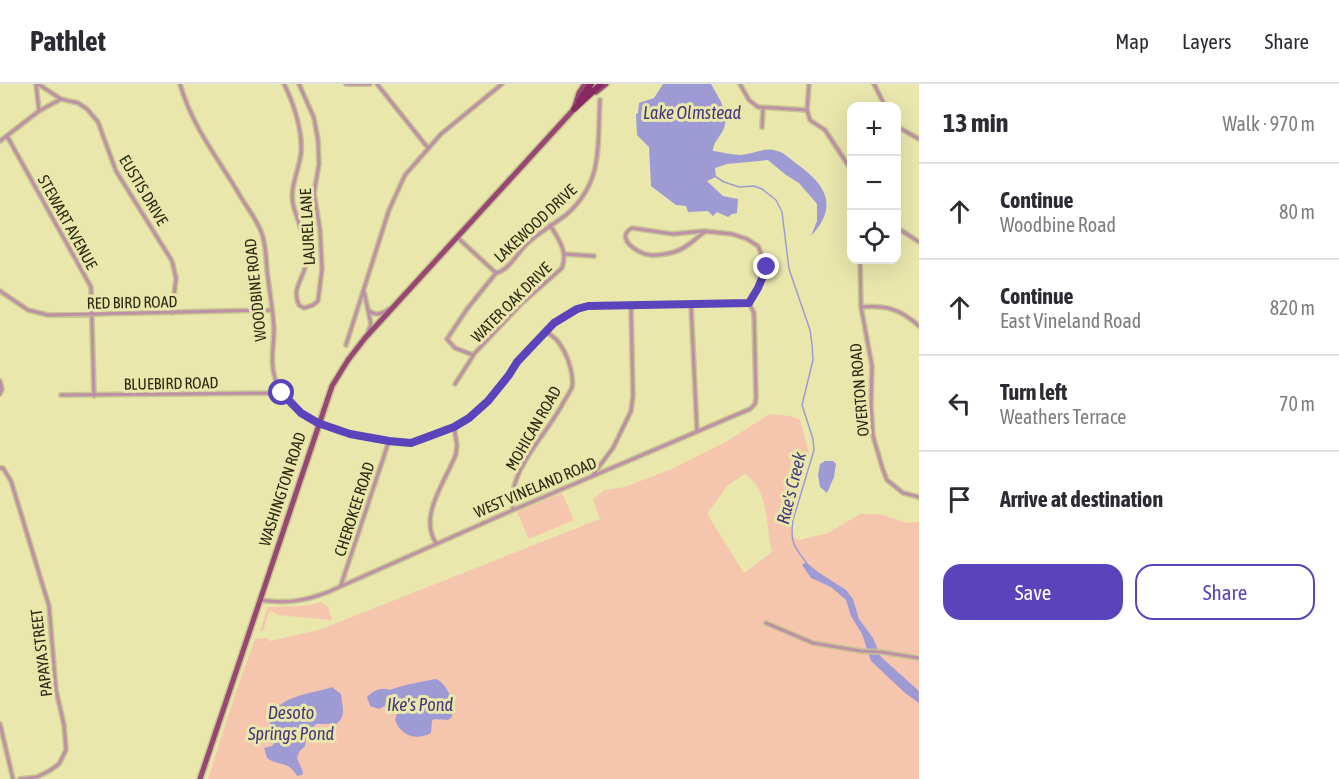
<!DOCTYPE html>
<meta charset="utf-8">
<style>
:root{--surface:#fff;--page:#f7f7f7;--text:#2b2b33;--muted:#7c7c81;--line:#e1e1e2;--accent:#5b43bb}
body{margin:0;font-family:"Asap Condensed",sans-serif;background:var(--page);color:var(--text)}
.controls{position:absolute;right:18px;top:18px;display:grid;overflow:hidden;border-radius:12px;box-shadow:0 6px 24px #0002}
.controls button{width:54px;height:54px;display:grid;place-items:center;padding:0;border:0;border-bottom:2px solid var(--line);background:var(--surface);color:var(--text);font:30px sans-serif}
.stop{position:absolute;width:18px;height:18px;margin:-14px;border:4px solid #5b43bb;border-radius:50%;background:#fff}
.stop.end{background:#5b43bb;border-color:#fff;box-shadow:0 2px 6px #0008}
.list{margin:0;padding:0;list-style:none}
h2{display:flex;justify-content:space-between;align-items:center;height:78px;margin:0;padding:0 24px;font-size:26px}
h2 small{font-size:20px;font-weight:400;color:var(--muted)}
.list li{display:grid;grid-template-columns:39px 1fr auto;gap:18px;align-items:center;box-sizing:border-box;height:96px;padding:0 24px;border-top:2px solid var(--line)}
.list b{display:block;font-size:22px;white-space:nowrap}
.list p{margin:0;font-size:20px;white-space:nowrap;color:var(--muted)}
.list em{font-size:20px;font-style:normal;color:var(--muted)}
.actions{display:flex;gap:12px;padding:18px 24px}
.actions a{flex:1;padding:14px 0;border:2px solid var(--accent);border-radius:18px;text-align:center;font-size:21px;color:var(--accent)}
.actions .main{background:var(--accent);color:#fff}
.icon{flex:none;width:33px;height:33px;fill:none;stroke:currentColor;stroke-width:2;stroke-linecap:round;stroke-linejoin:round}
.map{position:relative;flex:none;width:919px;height:695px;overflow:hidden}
header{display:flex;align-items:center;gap:36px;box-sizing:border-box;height:84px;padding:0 30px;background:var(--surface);border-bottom:2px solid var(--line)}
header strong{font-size:28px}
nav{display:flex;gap:33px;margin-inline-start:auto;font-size:21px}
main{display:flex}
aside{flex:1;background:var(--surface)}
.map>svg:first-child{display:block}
.green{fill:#f6c5ae;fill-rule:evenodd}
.water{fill:#9e9bd4}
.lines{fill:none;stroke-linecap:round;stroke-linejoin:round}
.stream{stroke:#9e9bd4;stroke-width:1.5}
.minor-casing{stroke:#c7c590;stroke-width:6}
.primary-casing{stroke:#c7c590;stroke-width:8}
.motorway-casing{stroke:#c7c590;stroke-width:9}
.minor{stroke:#be90a8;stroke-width:3}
.primary{stroke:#984775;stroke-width:5}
.motorway{stroke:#882963;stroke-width:6}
.route{stroke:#5b43bb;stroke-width:8}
.labels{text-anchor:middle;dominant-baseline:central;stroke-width:6;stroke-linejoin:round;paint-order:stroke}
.street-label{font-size:16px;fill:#2b2a13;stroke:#e9e7ac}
.water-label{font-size:18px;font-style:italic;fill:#42387d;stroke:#e9e7ac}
</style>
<header>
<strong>Pathlet</strong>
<nav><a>Map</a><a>Layers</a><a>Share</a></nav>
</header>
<main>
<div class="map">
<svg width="919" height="695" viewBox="0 0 919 695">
<rect width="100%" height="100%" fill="#e9e7ac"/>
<path class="green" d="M770 330 791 332 800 336 809 369 790 437 794 454 799 456 828 449 860 430H879L907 439 919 438V695H208L235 611 255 555 267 554 270 557 319 546 602 434 599 433 593 415 605 406 625 403 674 384 724 359ZM744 390C769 402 766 445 772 468L744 489 707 430 727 402Z
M562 409 574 436 529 455 517 428Z
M321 518 328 523 332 535 331 536 278 531 271 527 268 530 263 547H260L268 523 305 522Z"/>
<path class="water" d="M663 0H711C719 15 733 32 721 50 717 56 713 60 713 67 722 68 732 71 741 71 752 70 763 64 773 66 783 67 789 74 797 80 826 101 839 122 811 152L817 137V120L799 99 786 91 768 76 727 80 715 84 716 93 707 97 723 112 738 115 737 129 732 130 728 133 717 128 713 132 708 127 688 128 686 122 676 121 651 102 649 63 637 51 636 30 638 29 639 19 654 14Z
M825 377H833L836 380 834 393 827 409 820 403 818 391 820 380Z
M806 478 818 488 846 506 853 515 859 535 873 554 881 573 919 607V619L905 609 871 577 862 550 851 532 846 516 831 503 811 494 802 481Z
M436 595C449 601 454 619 452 633L448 636 434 635 432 637 431 649C416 657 401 652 395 636L398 626 395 619H390L379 625 370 622 367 613C374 606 382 603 390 606 395 603 428 596 436 595Z
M332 603 341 610C342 621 347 633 336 640H316L307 649 305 662 299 668 297 674 303 688 302 691 297 692C288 676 280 683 267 674L264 664 272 662 276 657C275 650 269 646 270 639 273 611 313 610 332 603Z"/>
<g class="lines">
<path class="stream" d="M716 93 724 98 739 103 754 102 762 105 776 116 782 128 789 185 810 246 812 260 813 276 802 321 813 355 814 366 793 436C790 456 793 462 806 478"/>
<g class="minor-casing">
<path id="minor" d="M36 0 39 27
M38 0 61 15 78 19 87 25 98 38 116 87 172 177 176 194 172 229
M180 0C193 45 219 75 242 115 249 126 258 138 262 150 266 161 266 175 267 186 269 205 273 225 274 245 274 258 271 272 273 285 279 328 324 344 361 352 376 355 394 361 410 359 421 358 446 347 457 341 511 311 525 242 588 222L749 219
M284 0C294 19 305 54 300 75 297 91 290 104 293 120 297 138 307 154 307 173 307 192 290 203 299 221L304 224 313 221 318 217 322 185 320 146 314 109 319 80 318 56 314 34 299 0
M346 0H370
M377 0 428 64
M740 0 749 16 758 23 807 26
M809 0 807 26 810 36 825 46 852 87
M874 0 885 22
M896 42 919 55
M762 43 763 24
M7 52 91 203 94 312
M0 57 39 27 61 15
M896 143 919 158
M706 147C694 155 688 164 674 168 666 170 657 172 650 171 638 170 614 154 632 144L673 150 703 147 732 150 747 155 758 162 767 183 758 204 749 219
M457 153 496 189C510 186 518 167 529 158 540 148 554 140 566 131 604 98 597 62 600 16
M564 170 594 172
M860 176 861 223 872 282 871 322 873 352 883 386 887 396 903 409 919 413
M496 189 467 225 447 255 455 264 473 271 522 219 562 184C568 167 559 156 550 141
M0 207 28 226 48 231 272 226
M364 208 371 240 368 248
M691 220 697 347
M861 223C886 221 900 225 919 242
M369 227C376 232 382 230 389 225
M346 261 389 126 405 91 441 50 502 0
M0 297 2 305 0 310
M455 300 473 272
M61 311 282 309
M0 384H3L11 397 49 522 56 606 64 641 66 666 59 680 49 687 37 693 20 695
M592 392 613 364 631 327 633 312 631 222
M513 426C506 387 547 351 563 319 566 314 570 308 572 303 574 293 569 276 564 267 559 258 555 252 545 248
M436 459C418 431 446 397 456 370L457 361 454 343
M341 501 389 357
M260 516C285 520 305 517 328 508L513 426 750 325 755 320 756 314 754 229 749 219
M766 539 813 559 861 567 881 568 919 574
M0 640 13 695"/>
</g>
<g class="primary-casing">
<path id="primary" d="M596 8 606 0
M574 25 579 9 585 0
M200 695 332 302 348 276 365 254 576 23"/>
</g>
<g class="motorway-casing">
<path id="motorway" d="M579 17 591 0
M574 25 601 0"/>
</g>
<use href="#minor" class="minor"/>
<use href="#primary" class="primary"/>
<use href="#motorway" class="motorway"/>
</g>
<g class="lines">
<path class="route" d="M282 309 301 329 318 339 350 350 389 357 411 359 454 343 469 334 488 317 509 291 517 278 554 239 577 225 588 222 749 219 758 204 767 183"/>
</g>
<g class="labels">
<g class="street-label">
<text transform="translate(144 106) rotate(59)">EUSTIS DRIVE</text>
<text transform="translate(68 138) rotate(61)">STEWART AVENUE</text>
<text transform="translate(535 139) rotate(-43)">LAKEWOOD DRIVE</text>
<text transform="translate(307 143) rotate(-93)">LAUREL LANE</text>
<text transform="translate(255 206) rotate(-96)">WOODBINE ROAD</text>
<text transform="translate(132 218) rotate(-1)">RED BIRD ROAD</text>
<text transform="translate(511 218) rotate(-45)">WATER OAK DRIVE</text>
<text transform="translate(171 299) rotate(-1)">BLUEBIRD ROAD</text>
<text transform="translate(859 306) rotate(-95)">OVERTON ROAD</text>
<text transform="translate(533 344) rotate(-60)">MOHICAN ROAD</text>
<text transform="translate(535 403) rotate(-23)">WEST VINELAND ROAD</text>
<text transform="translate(282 405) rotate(-72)">WASHINGTON ROAD</text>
<text transform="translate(354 425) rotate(-72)">CHEROKEE ROAD</text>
<text transform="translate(41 569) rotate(-97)">PAPAYA STREET</text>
</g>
<g class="water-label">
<text x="692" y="28">Lake Olmstead</text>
<text transform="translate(791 404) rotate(-76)">Rae's Creek</text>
<text x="420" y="620">Ike's Pond</text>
<text x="291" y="628">Desoto<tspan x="291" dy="21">Springs Pond</tspan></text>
</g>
</g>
</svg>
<div class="controls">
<button>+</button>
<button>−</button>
<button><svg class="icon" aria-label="locate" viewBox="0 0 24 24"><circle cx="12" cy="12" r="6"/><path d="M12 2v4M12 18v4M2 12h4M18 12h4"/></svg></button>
</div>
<div class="stop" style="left:282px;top:309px"></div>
<div class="stop end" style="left:767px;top:183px"></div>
</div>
<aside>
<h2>13 min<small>Walk · 970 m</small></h2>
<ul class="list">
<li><svg class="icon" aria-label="ahead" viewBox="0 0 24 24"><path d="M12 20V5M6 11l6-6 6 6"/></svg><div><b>Continue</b><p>Woodbine Road</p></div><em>80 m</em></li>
<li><svg class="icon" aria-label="ahead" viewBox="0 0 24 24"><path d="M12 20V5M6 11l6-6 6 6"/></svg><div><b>Continue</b><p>East Vineland Road</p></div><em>820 m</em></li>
<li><svg class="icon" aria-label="left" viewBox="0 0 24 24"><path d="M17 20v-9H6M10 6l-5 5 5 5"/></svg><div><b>Turn left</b><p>Weathers Terrace</p></div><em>70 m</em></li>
<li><svg class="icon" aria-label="arrive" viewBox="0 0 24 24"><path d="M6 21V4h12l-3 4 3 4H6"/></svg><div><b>Arrive at destination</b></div></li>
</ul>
<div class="actions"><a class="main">Save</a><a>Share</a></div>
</aside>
</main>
